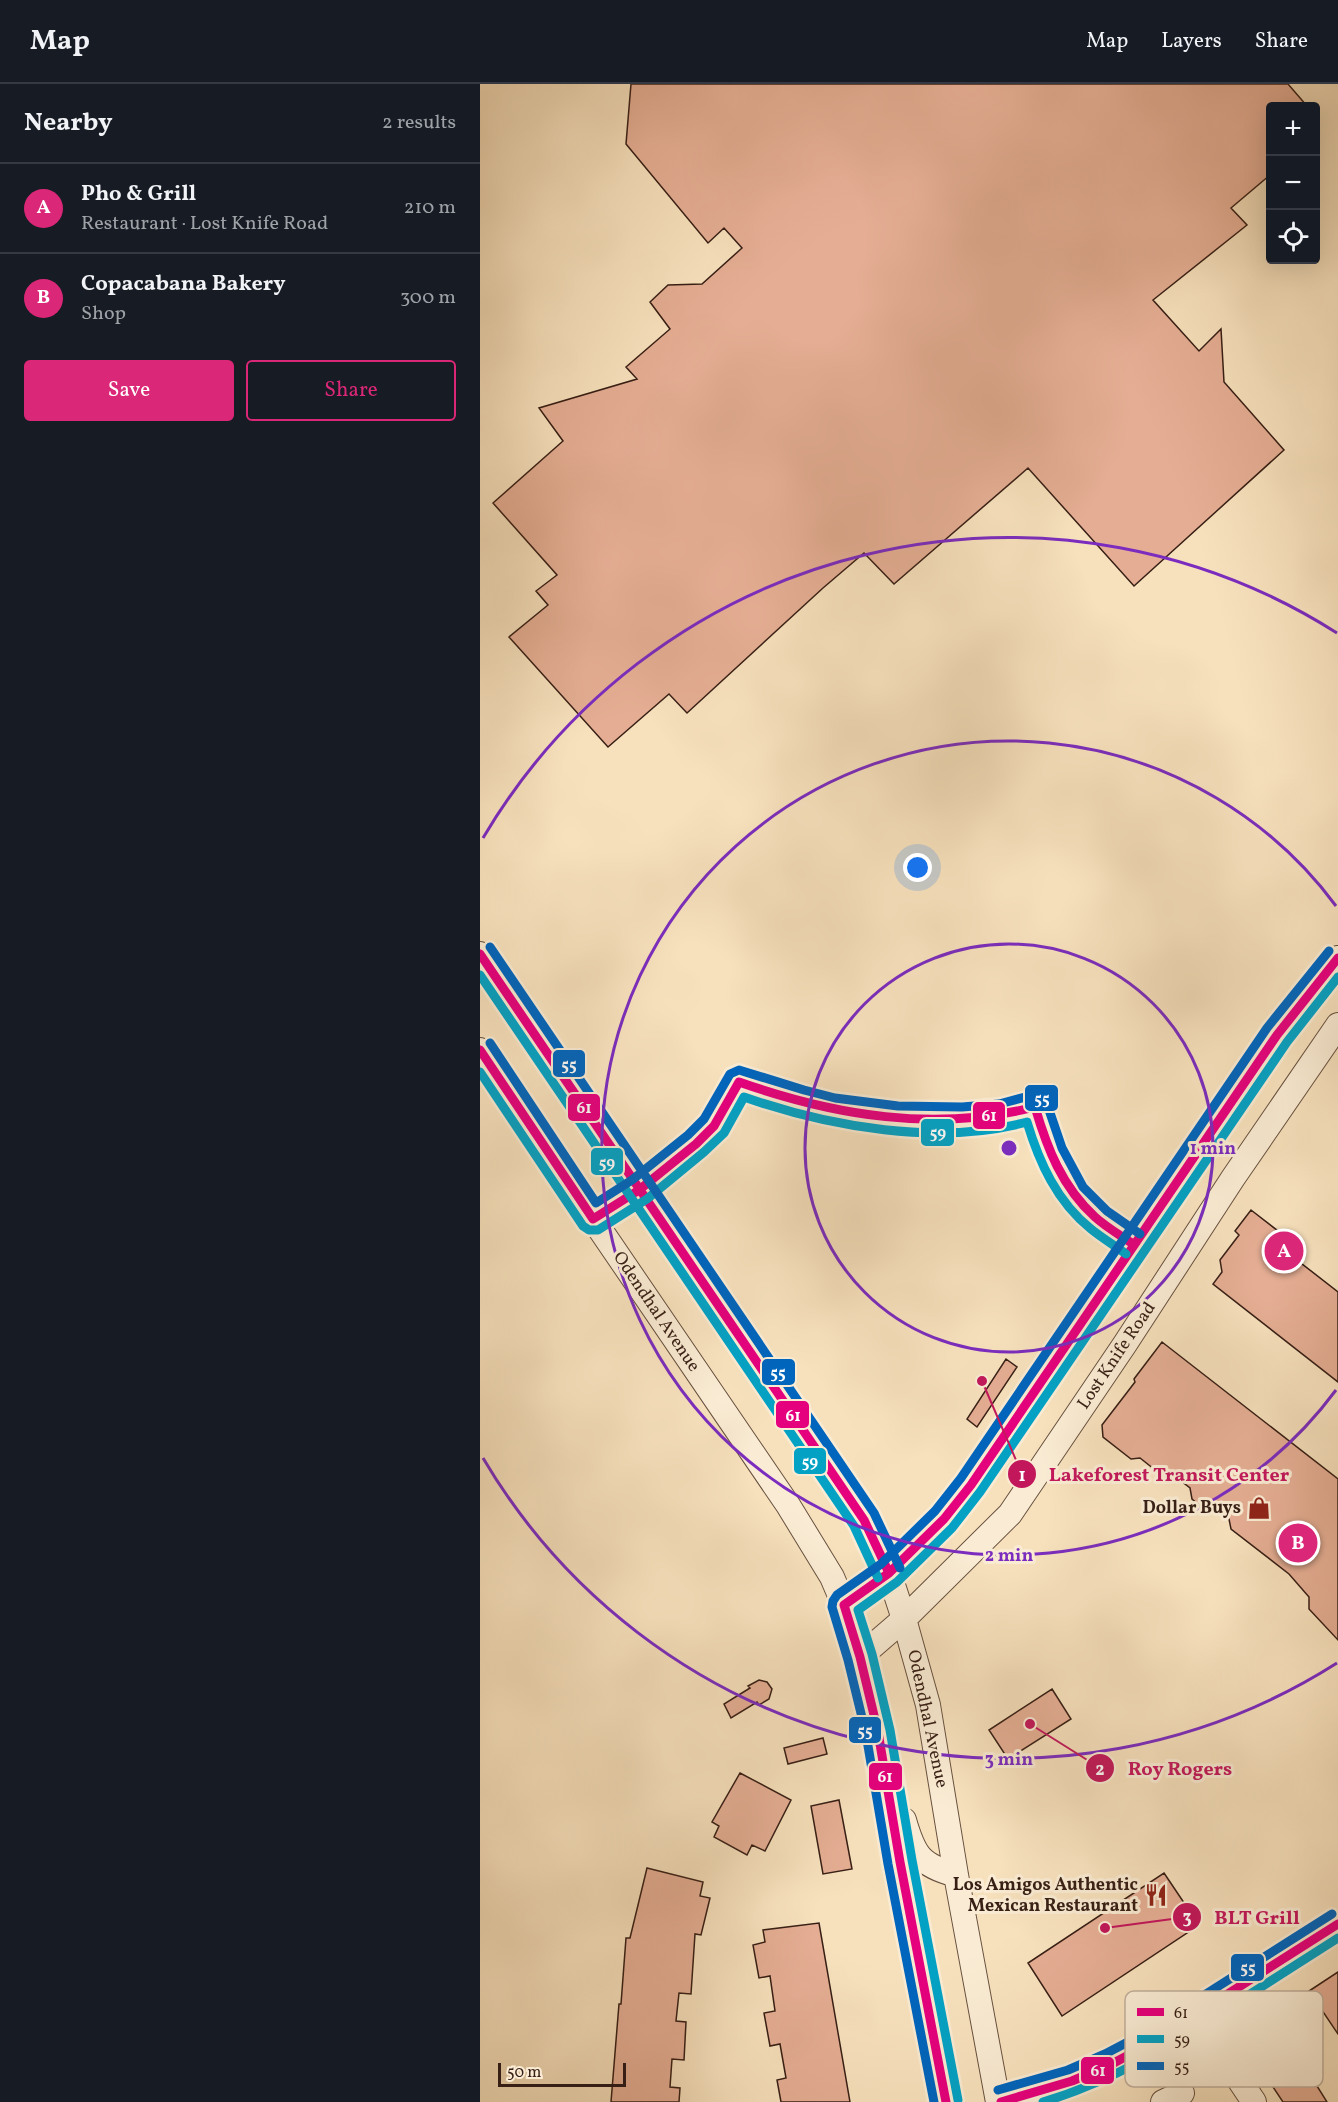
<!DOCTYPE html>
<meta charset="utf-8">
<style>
:root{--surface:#171b24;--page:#242831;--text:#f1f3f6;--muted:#9ea1a6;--line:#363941;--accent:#db2777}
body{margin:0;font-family:Vollkorn,serif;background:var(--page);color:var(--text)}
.controls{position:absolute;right:18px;top:18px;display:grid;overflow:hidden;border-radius:6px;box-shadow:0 6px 24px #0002}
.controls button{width:54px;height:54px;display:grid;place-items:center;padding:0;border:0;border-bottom:2px solid var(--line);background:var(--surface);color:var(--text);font:30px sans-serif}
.scale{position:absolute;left:18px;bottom:15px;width:128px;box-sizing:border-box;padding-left:6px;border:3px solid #371f15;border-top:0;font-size:16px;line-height:21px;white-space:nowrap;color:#371f15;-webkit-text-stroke:4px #faecd4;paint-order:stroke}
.you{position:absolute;left:438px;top:784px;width:21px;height:21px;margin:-15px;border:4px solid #fff;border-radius:50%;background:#1a73e8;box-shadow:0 0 0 9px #1a73e833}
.badge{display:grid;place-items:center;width:39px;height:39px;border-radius:50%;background:var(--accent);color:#fff;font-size:20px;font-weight:700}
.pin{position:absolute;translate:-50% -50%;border:3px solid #fff;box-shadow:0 2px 6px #0006}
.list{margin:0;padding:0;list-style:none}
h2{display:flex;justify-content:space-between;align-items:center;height:78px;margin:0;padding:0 24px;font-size:26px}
h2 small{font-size:20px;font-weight:400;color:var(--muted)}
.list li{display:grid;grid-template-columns:39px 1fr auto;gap:18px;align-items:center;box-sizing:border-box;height:90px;padding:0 24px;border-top:2px solid var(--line)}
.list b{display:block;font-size:22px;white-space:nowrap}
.list p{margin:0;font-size:20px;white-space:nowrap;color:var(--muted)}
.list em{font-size:20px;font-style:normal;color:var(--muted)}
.actions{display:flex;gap:12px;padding:18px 24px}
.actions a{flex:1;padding:14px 0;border:2px solid var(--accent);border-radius:6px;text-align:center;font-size:21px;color:var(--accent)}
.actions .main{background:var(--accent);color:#fff}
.icon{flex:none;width:33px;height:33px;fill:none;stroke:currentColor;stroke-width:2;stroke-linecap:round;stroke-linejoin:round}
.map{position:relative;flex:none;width:858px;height:2018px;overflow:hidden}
header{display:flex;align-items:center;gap:36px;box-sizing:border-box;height:84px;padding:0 30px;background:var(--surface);border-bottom:2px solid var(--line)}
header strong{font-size:28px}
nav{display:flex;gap:33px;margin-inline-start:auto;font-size:21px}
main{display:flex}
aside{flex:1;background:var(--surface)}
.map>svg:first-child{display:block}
.building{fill:#e5ae94;stroke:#371f15;stroke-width:1.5}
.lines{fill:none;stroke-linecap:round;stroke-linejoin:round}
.minor-casing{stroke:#67503f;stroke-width:26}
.minor{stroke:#faecd4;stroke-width:24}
.bus-1-casing{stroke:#faecd4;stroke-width:14}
.bus-2-casing{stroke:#faecd4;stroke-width:14}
.bus-3-casing{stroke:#faecd4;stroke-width:14}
.bus-1{stroke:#e5007d;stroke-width:9}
.bus-2{stroke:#03a2c5;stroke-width:9}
.bus-3{stroke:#0065bd;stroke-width:9}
.ring{fill:none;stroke:#7b2cbf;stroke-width:3}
.labels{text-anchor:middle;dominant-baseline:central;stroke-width:6;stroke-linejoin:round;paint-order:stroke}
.street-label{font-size:18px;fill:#371f15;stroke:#faecd4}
.poi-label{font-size:18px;font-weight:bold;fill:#371f15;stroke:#faecd4;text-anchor:end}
.key{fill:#faecd4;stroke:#c0ae9b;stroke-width:1.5}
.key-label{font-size:16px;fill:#371f15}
.centre{fill:#7b2cbf;stroke:#faecd4;stroke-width:3}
.ring-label{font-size:18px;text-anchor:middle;font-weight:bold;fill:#7b2cbf;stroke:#faecd4;stroke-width:6;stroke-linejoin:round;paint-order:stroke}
.leader{fill:none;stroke:#c2185b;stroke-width:2}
.callout-dot{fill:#c2185b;stroke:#faecd4;stroke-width:2}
.mark-label{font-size:18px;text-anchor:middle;font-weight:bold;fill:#fff}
.callout-label{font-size:20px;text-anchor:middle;font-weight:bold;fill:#c2185b;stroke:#faecd4;stroke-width:6;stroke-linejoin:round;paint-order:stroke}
.line-badge{stroke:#faecd4;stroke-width:2}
.badge-label{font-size:16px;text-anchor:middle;font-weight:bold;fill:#fff}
</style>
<header>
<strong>Map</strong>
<nav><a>Map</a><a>Layers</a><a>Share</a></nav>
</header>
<main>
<aside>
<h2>Nearby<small>2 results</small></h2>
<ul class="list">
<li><span class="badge">A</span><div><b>Pho &amp; Grill</b><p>Restaurant · Lost Knife Road</p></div><em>210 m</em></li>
<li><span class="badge">B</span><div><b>Copacabana Bakery</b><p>Shop</p></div><em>300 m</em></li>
</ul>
<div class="actions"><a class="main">Save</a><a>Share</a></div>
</aside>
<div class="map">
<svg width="858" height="2018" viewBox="0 0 858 2018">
<rect width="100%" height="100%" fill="#f7e1bd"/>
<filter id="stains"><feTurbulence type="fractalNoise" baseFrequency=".00333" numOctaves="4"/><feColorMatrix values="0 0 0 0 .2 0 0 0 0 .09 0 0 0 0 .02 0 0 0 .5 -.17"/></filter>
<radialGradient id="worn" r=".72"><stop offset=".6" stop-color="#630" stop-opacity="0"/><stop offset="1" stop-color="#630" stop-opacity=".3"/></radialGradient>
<path class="building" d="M151 0H808L827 22H790V91L751 124 767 141 673 216 719 267 741 245 744 298 804 366 654 502 548 384 414 500 384 469 343 504 207 629 189 610 128 663 29 553 68 521 56 507 77 491 13 419 83 357 59 324 157 295 146 283 190 245 170 218 188 201 222 200 262 164 244 144 228 159 146 60Z
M771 1126 824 1167 817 1176 858 1208V1298L733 1200 742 1188 740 1176 759 1151 755 1147Z
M682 1258 858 1395V1556L829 1525V1513L809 1490 751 1445 749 1435 734 1424 724 1425 712 1415 710 1404 688 1387 679 1389 660 1374 651 1375 623 1353 622 1341 655 1298 654 1295Z
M526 1275 537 1283 497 1343 487 1335Z
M279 1596 287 1598 292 1605 289 1615 279 1621 277 1618 251 1634 244 1620 270 1604 268 1602Z
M572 1605 591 1635 528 1675 509 1646Z
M343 1654 347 1670 308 1680 304 1664Z
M260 1689 311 1716 285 1767 272 1761 267 1771 234 1753 239 1742 232 1738Z
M359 1716 372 1785 343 1790 331 1722Z
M167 1784 223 1798 220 1812 230 1814 221 1851 215 1850 211 1910 199 1909 196 1937 206 1938 204 1976 192 1975 190 2003 200 2004 199 2018H131L139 1920H141L146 1854H150Z
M684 1789 719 1841 582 1932 548 1879Z
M339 1839 370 2018H301L297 1996 306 1994 300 1960 290 1962 284 1929 295 1927 290 1892 279 1894 273 1861 285 1858 283 1846Z
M858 1888V1950L829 1907Z
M794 1930 824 1976 822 1978 847 2018H803L759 1952Z"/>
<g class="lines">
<g class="minor-casing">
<path id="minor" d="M0 870 384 1436 409 1489 424 1535 448 1621 476 1791 518 2018
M0 966 113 1135 308 1421 352 1493 364 1521 380 1573 398 1648 420 1778 466 2018
M364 1521 409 1489 464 1435 491 1401 797 951 858 874
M380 1573 424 1535 530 1430 645 1260 753 1094 858 941
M424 1736C434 1771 440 1781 476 1791
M716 1931 774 2018
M521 2018 592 1997 630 1981 669 1960 858 1840
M683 2018 702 2009"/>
</g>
<use href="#minor" class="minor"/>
<g class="bus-1-casing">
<path id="bus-1" d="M0 870 384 1436 409 1489
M0 966 113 1135 159 1106 216 1060 234 1042 259 998C356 1032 454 1048 555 1023 567 1064 582 1103 615 1133 626 1143 640 1151 653 1160
M466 2018 420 1778 398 1648 380 1573 364 1521 409 1489 464 1435 491 1401 797 951 858 874
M521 2018 592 1997 630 1981 669 1960 858 1840"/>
</g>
<g class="bus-2-casing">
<path id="bus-2" d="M0 891 374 1442 398 1494
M0 988 103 1142 109 1146H118L167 1115 224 1068 244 1049 264 1013C350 1043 458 1062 547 1038 559 1078 577 1118 611 1145 622 1154 634 1161 646 1170
M478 2016 432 1776 410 1646 392 1570 378 1526 417 1498 472 1444 500 1408 807 958 858 893
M563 2018C633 1997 682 1966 742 1928 781 1903 819 1879 858 1854"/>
</g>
<g class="bus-3-casing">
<path id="bus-3" d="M10 863 394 1429 420 1484
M10 959 116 1119 152 1096 208 1051 224 1035 250 990 259 986 324 1006 355 1014 418 1022 482 1023 519 1020 553 1011 559 1012 566 1017 582 1064 603 1103 627 1127 660 1150
M518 2006 588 1986 625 1970 663 1950 852 1830
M454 2018 408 1780 386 1650 368 1576 352 1523 353 1517 357 1511 401 1480 455 1427 481 1394 787 944 849 867"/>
</g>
<use href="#bus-1" class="bus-1"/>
<use href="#bus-2" class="bus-2"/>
<use href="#bus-3" class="bus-3"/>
</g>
<g class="ring">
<circle cx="529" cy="1064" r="204"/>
<path d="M856 1306A407 407 0 1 1 856 822"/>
<path d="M857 1579A611 611 0 0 1 3 1374M3 754A611 611 0 0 1 857 549"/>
</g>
<defs>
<g id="shop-bare" transform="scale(1.8)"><path d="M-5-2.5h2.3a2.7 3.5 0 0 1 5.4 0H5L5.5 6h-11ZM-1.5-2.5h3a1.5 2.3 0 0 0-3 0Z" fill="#8f2418" stroke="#faecd4" stroke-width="2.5" paint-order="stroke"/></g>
<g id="restaurant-bare" transform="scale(1.8)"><path d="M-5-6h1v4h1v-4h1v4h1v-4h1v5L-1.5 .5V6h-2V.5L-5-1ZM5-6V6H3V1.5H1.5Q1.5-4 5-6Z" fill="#8f2418" stroke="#faecd4" stroke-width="2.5" paint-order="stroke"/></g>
</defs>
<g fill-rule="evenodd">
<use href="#shop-bare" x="779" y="1424"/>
<use href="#restaurant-bare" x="676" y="1811"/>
</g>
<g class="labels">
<g class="street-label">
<text transform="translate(176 1228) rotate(56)">Odendhal Avenue</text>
<text transform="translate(637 1272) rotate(-56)">Lost Knife Road</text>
<text transform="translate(447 1635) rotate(78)">Odendhal Avenue</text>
</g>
<g class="poi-label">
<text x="761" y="1424">Dollar Buys</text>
<text x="658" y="1801">Los Amigos Authentic<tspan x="658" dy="21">Mexican Restaurant</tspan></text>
</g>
</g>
<rect x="645" y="1907" width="198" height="96" rx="9" class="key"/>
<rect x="657" y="1924" width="27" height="8" fill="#e5007d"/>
<rect x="657" y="1951" width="27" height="8" fill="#03a2c5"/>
<rect x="657" y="1978" width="27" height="8" fill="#0065bd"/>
<g class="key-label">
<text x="694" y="1934">61</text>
<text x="694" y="1961">59</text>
<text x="694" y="1988">55</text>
</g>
<circle cx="529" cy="1064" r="9" class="centre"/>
<g class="ring-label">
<text x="733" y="1070">1 min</text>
<text x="529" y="1477">2 min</text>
<text x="529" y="1681">3 min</text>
</g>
<path class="leader" d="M502 1297L542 1390M550 1640L620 1684M625 1844L707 1833"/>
<g class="callout-dot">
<circle cx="502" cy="1297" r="6"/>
<circle cx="550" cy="1640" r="6"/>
<circle cx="625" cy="1844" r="6"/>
<circle cx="542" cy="1390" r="15"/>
<circle cx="620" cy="1684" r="15"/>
<circle cx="707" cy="1833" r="15"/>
</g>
<g class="mark-label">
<text x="542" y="1397">1</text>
<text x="620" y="1691">2</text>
<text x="707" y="1839">3</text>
</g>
<g class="callout-label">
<text x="689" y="1397">Lakeforest Transit Center</text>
<text x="700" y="1691">Roy Rogers</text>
<text x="777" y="1840">BLT Grill</text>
</g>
<g class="line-badge">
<rect x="72" y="965" width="34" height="29" rx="6" fill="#0065bd"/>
<rect x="544" y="1000" width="35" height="28" rx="6" fill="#0065bd"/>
<rect x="87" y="1009" width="34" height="29" rx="6" fill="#e5007d"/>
<rect x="492" y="1017" width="34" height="29" rx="6" fill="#e5007d"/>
<rect x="440" y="1034" width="35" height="29" rx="6" fill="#03a2c5"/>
<rect x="110" y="1063" width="34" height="29" rx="6" fill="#03a2c5"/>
<rect x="281" y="1274" width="35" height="28" rx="6" fill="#0065bd"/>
<rect x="295" y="1316" width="35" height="29" rx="6" fill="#e5007d"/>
<rect x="313" y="1363" width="34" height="28" rx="6" fill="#03a2c5"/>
<rect x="368" y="1632" width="34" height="28" rx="6" fill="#0065bd"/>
<rect x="388" y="1678" width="35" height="29" rx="6" fill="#e5007d"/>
<rect x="750" y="1869" width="35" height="29" rx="6" fill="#0065bd"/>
<rect x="600" y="1972" width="35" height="29" rx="6" fill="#e5007d"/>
</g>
<g class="badge-label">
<text x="89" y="986">55</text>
<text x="562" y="1020">55</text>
<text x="104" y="1029">61</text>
<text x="509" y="1037">61</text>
<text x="458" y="1054">59</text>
<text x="127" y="1084">59</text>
<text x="298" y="1294">55</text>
<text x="313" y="1337">61</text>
<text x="330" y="1383">59</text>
<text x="385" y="1652">55</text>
<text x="405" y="1698">61</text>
<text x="768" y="1889">55</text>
<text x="618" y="1992">61</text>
</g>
<rect width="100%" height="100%" filter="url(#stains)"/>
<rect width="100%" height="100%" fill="url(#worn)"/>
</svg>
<div class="controls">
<button>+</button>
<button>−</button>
<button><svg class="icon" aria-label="locate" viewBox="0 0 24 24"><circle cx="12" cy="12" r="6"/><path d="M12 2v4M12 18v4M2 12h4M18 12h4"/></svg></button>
</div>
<div class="scale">50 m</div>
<div class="you"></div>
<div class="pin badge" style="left:804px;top:1167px">A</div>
<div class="pin badge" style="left:818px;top:1459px">B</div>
</div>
</main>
